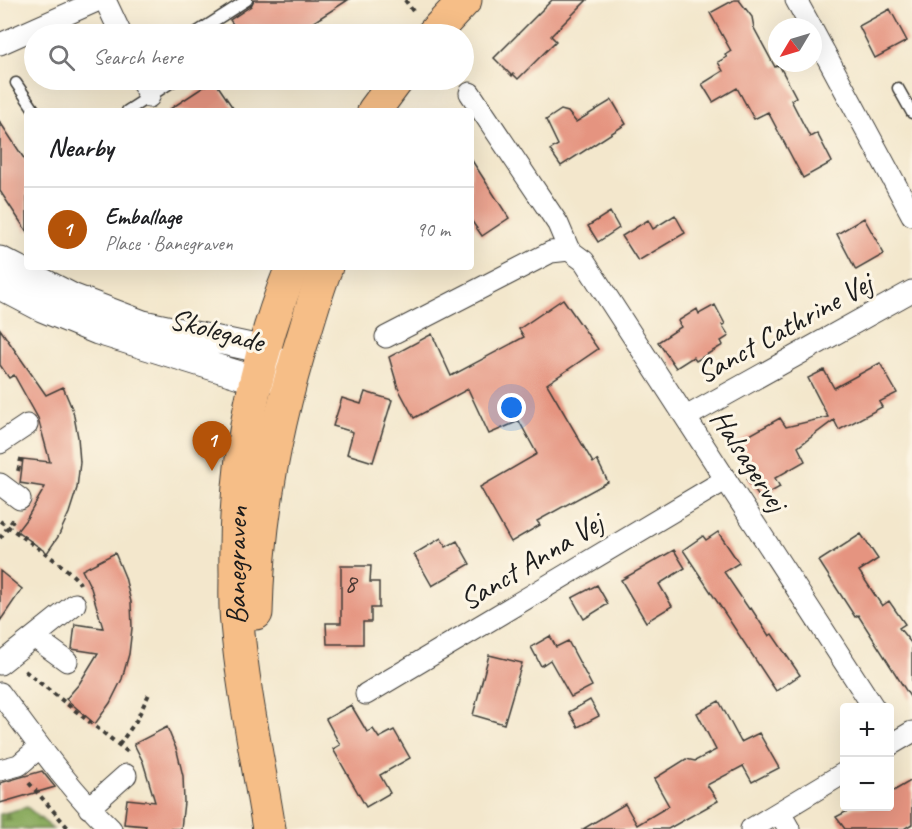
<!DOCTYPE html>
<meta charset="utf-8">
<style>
:root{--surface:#fff;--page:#f2f2f2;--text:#202124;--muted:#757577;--line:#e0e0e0;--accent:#b45309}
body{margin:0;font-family:Caveat,sans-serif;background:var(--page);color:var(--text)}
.controls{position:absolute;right:18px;bottom:18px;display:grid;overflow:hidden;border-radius:6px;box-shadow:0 6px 24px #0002}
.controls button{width:54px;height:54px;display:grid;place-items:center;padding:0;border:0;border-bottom:2px solid var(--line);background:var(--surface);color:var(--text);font:30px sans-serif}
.compass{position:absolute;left:768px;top:18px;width:54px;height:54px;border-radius:50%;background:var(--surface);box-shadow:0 6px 24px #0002;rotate:232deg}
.you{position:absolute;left:512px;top:408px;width:21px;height:21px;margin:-15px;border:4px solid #fff;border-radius:50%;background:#1a73e8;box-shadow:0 0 0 9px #1a73e833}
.badge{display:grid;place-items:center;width:39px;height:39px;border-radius:50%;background:var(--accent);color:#fff;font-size:20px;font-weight:700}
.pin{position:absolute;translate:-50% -50px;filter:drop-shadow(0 2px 3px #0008)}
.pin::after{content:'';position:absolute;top:32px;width:21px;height:18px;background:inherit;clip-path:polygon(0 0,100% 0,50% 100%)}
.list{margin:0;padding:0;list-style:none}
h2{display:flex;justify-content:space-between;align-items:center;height:78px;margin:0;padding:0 24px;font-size:26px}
h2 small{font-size:20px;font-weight:400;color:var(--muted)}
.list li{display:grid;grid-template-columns:39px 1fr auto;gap:18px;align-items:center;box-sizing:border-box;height:84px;padding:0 24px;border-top:2px solid var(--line)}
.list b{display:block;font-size:22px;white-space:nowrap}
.list p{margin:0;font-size:20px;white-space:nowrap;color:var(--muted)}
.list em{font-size:20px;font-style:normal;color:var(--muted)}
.icon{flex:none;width:33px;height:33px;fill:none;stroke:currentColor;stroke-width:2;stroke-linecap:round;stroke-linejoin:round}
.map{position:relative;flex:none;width:912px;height:829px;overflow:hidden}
.search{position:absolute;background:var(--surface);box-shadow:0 6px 24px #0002;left:24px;top:24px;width:450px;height:66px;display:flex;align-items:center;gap:15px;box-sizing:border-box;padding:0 21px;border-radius:33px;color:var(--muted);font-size:22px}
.panel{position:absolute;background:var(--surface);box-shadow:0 6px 24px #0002;left:24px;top:108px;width:450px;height:162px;border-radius:6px}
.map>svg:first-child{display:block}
.forest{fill:url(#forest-firs);stroke:#54643e;stroke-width:1.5}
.building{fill:#e59480}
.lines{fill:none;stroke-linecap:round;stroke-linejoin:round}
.service-casing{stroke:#3c3a36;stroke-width:13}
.minor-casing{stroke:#3c3a36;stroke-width:23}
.tertiary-casing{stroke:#3c3a36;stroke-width:29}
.primary-casing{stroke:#3c3a36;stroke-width:35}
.path{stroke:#3c3a36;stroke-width:4;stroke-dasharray:4.5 4.5;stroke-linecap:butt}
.service{stroke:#fff;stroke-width:10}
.minor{stroke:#fff;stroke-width:21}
.tertiary{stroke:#fff;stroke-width:27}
.primary{stroke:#f6be87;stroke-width:33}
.labels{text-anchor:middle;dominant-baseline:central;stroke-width:6;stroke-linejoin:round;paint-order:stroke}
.number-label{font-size:27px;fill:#4e3a35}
.street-label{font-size:30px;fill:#1c1c1c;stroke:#fcf5e5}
</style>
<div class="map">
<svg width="912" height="829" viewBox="0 0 912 829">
<defs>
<pattern id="forest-firs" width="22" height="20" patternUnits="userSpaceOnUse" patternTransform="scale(1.5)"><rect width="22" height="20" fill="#8cac60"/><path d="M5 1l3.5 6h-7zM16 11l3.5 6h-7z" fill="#728b4e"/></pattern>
</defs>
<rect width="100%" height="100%" fill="#fcf5e5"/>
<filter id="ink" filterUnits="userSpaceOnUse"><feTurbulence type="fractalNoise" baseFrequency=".0167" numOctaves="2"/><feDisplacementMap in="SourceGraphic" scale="12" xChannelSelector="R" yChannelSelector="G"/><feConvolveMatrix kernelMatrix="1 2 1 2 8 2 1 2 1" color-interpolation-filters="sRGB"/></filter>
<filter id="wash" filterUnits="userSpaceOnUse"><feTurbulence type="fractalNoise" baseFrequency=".008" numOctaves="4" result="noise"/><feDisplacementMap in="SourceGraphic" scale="24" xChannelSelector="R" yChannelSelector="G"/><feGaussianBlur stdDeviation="1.35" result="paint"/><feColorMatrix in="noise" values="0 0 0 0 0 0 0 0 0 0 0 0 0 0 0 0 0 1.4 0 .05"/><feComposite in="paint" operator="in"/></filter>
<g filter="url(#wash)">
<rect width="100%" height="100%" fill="#f3e7cc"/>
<path class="forest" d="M27 807 53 829H0V814Z"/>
<g id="blocks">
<path class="building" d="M254 0H348L295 34H240L230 20 251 6Z
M552 0H587L551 36 556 41 518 79 513 74 512 76 494 58Z
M734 0H739L752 17 754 28 775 67 779 65 796 97 791 100 810 137 817 133 832 162 803 178 768 112 754 119 737 88 713 102 702 84 723 71 718 62 727 57 725 55 731 51 710 13Z
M890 9 907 41 875 58 859 26Z
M214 80 235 111H167Z
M612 100 626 124 561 166 550 150 558 145 546 120 561 110 568 112 576 122Z
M0 122 27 163V232L0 191Z
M471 159 509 218 482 236 471 220Z
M610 212 619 228 598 242 588 226Z
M675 215 685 233 638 261 622 236 648 220 653 229Z
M864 218 884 254 856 270 837 234Z
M563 299 598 349 547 384 593 463 597 460 608 482 537 521 540 525 511 542 480 487 537 454 519 421 489 434 468 389 414 418 398 388 389 357 432 334 451 376 524 337 519 329Z
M715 305 725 324 722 325 729 336 721 341 723 345 696 361 693 357 676 368 658 342 681 327 678 321 697 309 699 314Z
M0 329 46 395 63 387 73 411 78 437 80 462 77 488 69 513 58 537 47 553 17 531 27 518 45 487 20 483 23 459 50 462 38 418 14 375 9 378 0 365Z
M880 363 897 393 879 402 882 407 839 430 834 420 798 447 805 461 775 478 780 487 760 498 747 480 757 474 739 441 780 418 786 427 828 417 808 378 824 370 834 388Z
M365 392 392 400 373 462 347 454 353 432 333 426 342 398 361 404Z
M718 532 739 563 724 572 749 609 751 608 769 636 772 634 800 675 776 691 683 550 703 536 706 540Z
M861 534 878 559 859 571 882 606 889 601 905 624 899 628 912 644V700L858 615 855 617 819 561Z
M441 538 446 547 457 541 470 564 432 586 414 554Z
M674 550 685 568 659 584 672 606 646 622 621 580Z
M115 553 125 577 131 602 132 628 129 654 122 679 110 703 95 724 66 699 79 684 98 653 72 649 75 624 103 628 91 588 82 570Z
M341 566H371L370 582H379V608H371V622H363V644H327L326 623H341Z
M0 571 22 589 0 621Z
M597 585 608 604 584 619 572 598Z
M550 636 556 647 568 641 592 686 571 697 550 660 541 666 531 647Z
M489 655 522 663 504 724 473 715Z
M590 700 599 716 578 727 569 712Z
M719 701 741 742 759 733 779 768 752 782 743 766 707 785 718 801 668 829H583L625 804 637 825 669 806 654 779 686 759 695 761 716 750 697 713Z
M351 705 367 732 373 729 379 738 394 730 410 758 380 775 390 793 366 807 333 749 340 745 326 719Z
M167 727 177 751 183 776 184 802 181 829H145L146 826 124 824 127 799 155 802 143 762 134 744Z
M42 771 55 787 0 803V783Z
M912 780V824L904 829H845L836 817 855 807H890V793Z"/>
</g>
</g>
<g filter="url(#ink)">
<use href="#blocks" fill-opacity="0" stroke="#3c3a36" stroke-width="1.5"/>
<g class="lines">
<g class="service-casing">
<path id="service" d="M194 34 247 0
M16 83 35 111
M898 88 912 113
M127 111 175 80"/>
</g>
<g class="minor-casing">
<path id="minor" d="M105 0 121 34
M796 0 811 27
M813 31 912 215
M0 44 99 0
M141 80 149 97
M470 93 558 224 569 250
M386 337 551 252 569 250 584 261 874 708
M686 417 912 291
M0 443 27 425
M0 484 20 499
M34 637 67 661
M0 664 75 604
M0 693C35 740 69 789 111 829
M366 694 725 480
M890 745 912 732
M0 770 19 765 40 747
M89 808 126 775
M780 813 789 829
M751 829 844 773"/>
</g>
<g class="tertiary-casing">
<path id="tertiary" d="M0 260 72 297 143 324 265 350 279 363
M0 286 42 308 98 331 256 380 275 377"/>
</g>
<g class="primary-casing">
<g id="primary">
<path d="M433 34 465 0"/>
<path d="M374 111 397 80"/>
<path d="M256 613C258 517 277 419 306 328 312 308 318 287 326 267"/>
<path id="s1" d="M269 829C258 760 243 692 237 623 235 606 236 589 236 573 234 468 253 364 292 267"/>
</g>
</g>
<path class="path" d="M405 0 415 14
M18 471 22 455
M0 521C15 532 74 571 80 584
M0 538 13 520
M25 671 129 753
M119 745 136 721 149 694
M29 783 69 829"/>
<use href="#service" class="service"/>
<use href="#minor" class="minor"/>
<use href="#tertiary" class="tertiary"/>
<use href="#primary" class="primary"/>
</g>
</g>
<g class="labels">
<g class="number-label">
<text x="350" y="583">8</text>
</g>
<g class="street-label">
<text transform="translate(784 328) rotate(-29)">Sanct Cathrine Vej</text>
<text transform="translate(217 330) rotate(15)">Skolegade</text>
<text transform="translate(749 460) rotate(57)">Halsagervej</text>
<text transform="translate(531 561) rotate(-31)">Sanct Anna Vej</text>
<text stroke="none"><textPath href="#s1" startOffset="266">Banegraven</textPath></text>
</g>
</g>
</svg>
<div class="controls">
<button>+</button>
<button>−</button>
</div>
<svg class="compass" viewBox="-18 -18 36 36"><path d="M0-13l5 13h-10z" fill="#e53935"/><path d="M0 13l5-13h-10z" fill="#757577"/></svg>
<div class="you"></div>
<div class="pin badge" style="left:212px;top:471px">1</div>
<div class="search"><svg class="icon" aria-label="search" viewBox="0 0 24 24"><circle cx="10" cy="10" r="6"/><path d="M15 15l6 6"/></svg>Search here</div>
<section class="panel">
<h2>Nearby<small></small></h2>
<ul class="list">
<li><span class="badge">1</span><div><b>Emballage</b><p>Place · Banegraven</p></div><em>90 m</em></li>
</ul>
</section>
</div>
